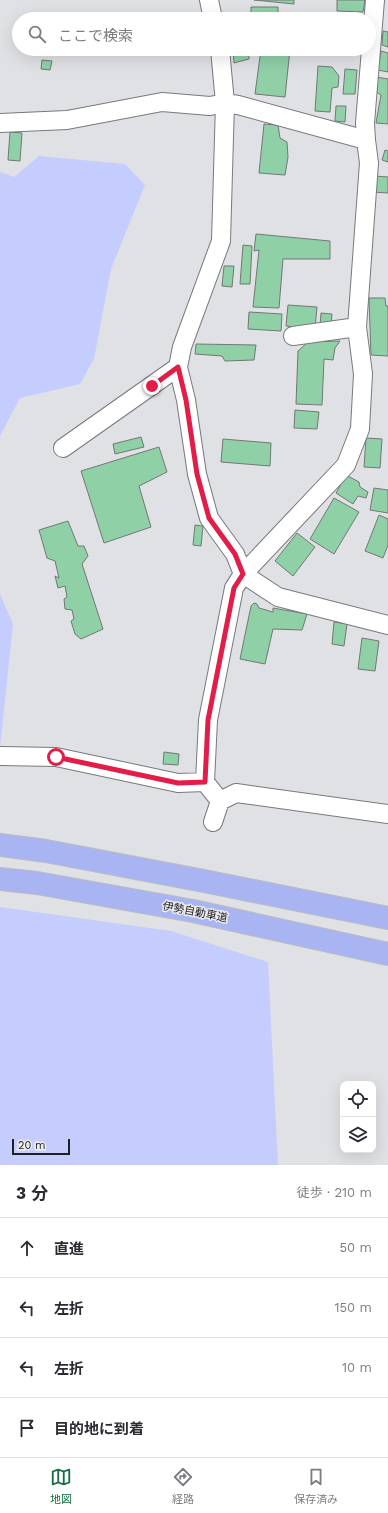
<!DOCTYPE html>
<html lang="ja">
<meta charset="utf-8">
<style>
:root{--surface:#fff;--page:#f2f2f3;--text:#2b2b33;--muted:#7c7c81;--line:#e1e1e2;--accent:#136d40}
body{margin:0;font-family:"Work Sans","Noto Sans JP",sans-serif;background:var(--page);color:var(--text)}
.controls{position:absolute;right:12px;bottom:12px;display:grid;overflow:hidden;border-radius:8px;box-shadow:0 4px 16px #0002}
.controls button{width:36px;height:36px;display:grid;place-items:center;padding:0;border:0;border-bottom:1px solid var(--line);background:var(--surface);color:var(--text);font:20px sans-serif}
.scale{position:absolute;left:12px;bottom:10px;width:58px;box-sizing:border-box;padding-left:4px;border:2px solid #202022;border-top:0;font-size:11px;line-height:14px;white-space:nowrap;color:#202022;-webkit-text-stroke:3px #edeef2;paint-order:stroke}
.stop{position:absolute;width:12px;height:12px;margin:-9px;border:3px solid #e11d48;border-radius:50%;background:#fff}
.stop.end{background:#e11d48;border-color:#fff;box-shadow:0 1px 4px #0008}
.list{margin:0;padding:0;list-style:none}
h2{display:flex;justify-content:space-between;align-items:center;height:52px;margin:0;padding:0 16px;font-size:17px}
h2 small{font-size:13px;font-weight:400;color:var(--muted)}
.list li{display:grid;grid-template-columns:26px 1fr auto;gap:12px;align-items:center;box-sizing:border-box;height:60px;padding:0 16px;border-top:1px solid var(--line)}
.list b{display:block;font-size:15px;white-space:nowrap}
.list em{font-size:13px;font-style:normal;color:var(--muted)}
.icon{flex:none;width:22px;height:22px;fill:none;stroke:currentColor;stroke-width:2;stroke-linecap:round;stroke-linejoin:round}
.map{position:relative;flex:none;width:388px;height:1165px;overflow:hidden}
.search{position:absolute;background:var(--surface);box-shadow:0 4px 16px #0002;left:12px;right:12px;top:12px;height:44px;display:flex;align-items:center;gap:10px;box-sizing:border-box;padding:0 14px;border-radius:22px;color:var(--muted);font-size:15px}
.sheet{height:292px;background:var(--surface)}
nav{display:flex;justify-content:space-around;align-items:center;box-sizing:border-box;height:56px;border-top:1px solid var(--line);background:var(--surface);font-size:11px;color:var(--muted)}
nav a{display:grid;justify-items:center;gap:2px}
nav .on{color:var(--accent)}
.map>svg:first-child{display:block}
.green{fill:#c4cdfd}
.building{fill:#90d0a7;stroke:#737774}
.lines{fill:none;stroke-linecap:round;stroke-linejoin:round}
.minor-casing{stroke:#78797d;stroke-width:20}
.motorway-casing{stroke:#bcbcbd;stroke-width:24}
.minor{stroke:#fff;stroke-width:18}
.motorway{stroke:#a9b4f3;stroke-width:22}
.route{stroke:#e11d48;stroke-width:5}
.labels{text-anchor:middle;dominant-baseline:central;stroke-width:3;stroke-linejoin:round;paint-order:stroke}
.street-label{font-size:11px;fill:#202022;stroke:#edeef2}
</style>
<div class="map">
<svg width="388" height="1165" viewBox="0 0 388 1165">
<rect width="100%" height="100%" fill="#e0e1e5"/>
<path class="green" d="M39 156 125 164 145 185 111 269 94 359 80 384 20 398 0 436V172L14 177Z
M0 594 13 624 0 748Z
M0 907 171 931 268 962 278 1165H0Z"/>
<path class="building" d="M254 0H294V4Z
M337 0H365L363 12 337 11Z
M251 7H278V19H251Z
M244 13V19H226V14Z
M383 31 388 32V47L382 45Z
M233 49H249V59L234 63Z
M261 49H290L285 97 255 94Z
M381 51 388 53V72L378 70Z
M42 60 52 61 50 70 41 69Z
M318 66 332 67 339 76 338 87 332 88 330 112 315 111Z
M345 69 357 70 355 94H343Z
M376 77 388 79V124L376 123 381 95 375 91Z
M336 106H346L345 122 335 121Z
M264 124 278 125 280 138 287 142 288 157 285 175 259 173Z
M10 132 22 133 20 161 8 160Z
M385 150 388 151V162L382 160Z
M374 176 388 177V193L373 192Z
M256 234 330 241V259H283L279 308 253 307 259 250 254 251Z
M243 245 252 246 250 284H240Z
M224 266H234L232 287 222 286Z
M369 298H385L386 306H388V356L371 355Z
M288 305 317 307 315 329 286 326Z
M249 312 282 314 281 331 248 329Z
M321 313 332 314 331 326H320Z
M340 341 335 348 333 360 324 359 322 405 296 404 298 351 308 342Z
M196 344 256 345 254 360 225 361 222 356 195 354Z
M295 410 319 412 317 429 294 428Z
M141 437 144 447 115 454 113 444Z
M366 438 382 439 380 468 364 467Z
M223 439 271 443 270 466 221 462Z
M159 447 167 472 139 486 151 527 104 543 81 471Z
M346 475 359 482 360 487 368 492 366 498 358 496 353 504 336 493Z
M374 488 388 490V513L370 510Z
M334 498 359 512 334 554 310 539Z
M379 515 388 519V545L383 558 365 551Z
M68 521 78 546H84L88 556 82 564 103 629 81 639 75 634 71 621 74 619 72 610 65 609 64 599 67 597 65 586 58 588 55 576 59 578 55 561 47 558 39 530Z
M195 525 203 526 201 546 193 545Z
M297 533 315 547 293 576 275 561Z
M254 603 257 604 259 608 273 612V608L307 614 302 630 273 629 265 664 240 659 251 606Z
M334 622 347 624 344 646 332 644Z
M362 638 379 641 375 671 358 669Z
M164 752 179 754 178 765 163 764Z"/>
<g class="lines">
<g class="minor-casing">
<path id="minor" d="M209 0 213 19
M220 49 225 103 221 241 182 347 178 367 186 400 197 474 209 518 235 554 243 574 278 597 388 625
M0 123 67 120 162 102 210 106 225 103 238 105 366 140
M293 336 357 327
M63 448 178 367
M0 756 56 757 178 783 205 782
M220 801 236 793 388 814
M213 822 220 801 205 782 208 720 234 588 243 574 346 465 360 429 363 374 357 327 369 163 366 140 365 123 375 0"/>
</g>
<g class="motorway-casing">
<path id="motorway" d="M0 845 46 851 204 881 388 918
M0 879 37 883 193 911 388 954"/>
</g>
<use href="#minor" class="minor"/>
<use href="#motorway" class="motorway"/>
</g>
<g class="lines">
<path class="route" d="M56 757 178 783 205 782 208 720 234 588 243 574 235 554 209 518 197 474 186 400 178 367 152 386"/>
</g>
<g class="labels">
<g class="street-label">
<text transform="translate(195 912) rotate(11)">伊勢自動車道</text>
</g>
</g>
</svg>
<div class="controls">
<button><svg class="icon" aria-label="locate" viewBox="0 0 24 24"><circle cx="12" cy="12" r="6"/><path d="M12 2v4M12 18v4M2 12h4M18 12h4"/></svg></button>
<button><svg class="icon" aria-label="layers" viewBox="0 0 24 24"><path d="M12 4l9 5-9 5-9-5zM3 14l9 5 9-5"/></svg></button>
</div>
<div class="scale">20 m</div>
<div class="stop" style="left:56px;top:757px"></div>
<div class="stop end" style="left:152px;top:386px"></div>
<div class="search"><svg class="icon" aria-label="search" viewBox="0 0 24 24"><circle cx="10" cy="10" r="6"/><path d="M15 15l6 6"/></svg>ここで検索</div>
</div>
<section class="sheet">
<h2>3 分<small>徒歩 · 210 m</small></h2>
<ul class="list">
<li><svg class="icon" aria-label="ahead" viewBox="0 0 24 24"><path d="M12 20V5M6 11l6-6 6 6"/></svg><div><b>直進</b></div><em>50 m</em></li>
<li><svg class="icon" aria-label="left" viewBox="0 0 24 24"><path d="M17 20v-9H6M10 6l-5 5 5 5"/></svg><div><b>左折</b></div><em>150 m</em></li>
<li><svg class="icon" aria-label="left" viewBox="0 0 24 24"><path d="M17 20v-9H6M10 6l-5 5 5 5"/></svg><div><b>左折</b></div><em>10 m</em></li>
<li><svg class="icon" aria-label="arrive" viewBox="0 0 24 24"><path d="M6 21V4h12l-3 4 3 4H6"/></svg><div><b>目的地に到着</b></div></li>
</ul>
</section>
<nav>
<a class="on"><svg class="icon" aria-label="map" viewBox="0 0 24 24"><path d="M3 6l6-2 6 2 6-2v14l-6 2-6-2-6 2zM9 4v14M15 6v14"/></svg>地図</a>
<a><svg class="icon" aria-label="directions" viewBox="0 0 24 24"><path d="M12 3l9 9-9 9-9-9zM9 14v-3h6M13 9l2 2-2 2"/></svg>経路</a>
<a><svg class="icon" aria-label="saved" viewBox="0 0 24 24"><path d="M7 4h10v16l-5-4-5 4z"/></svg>保存済み</a>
</nav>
